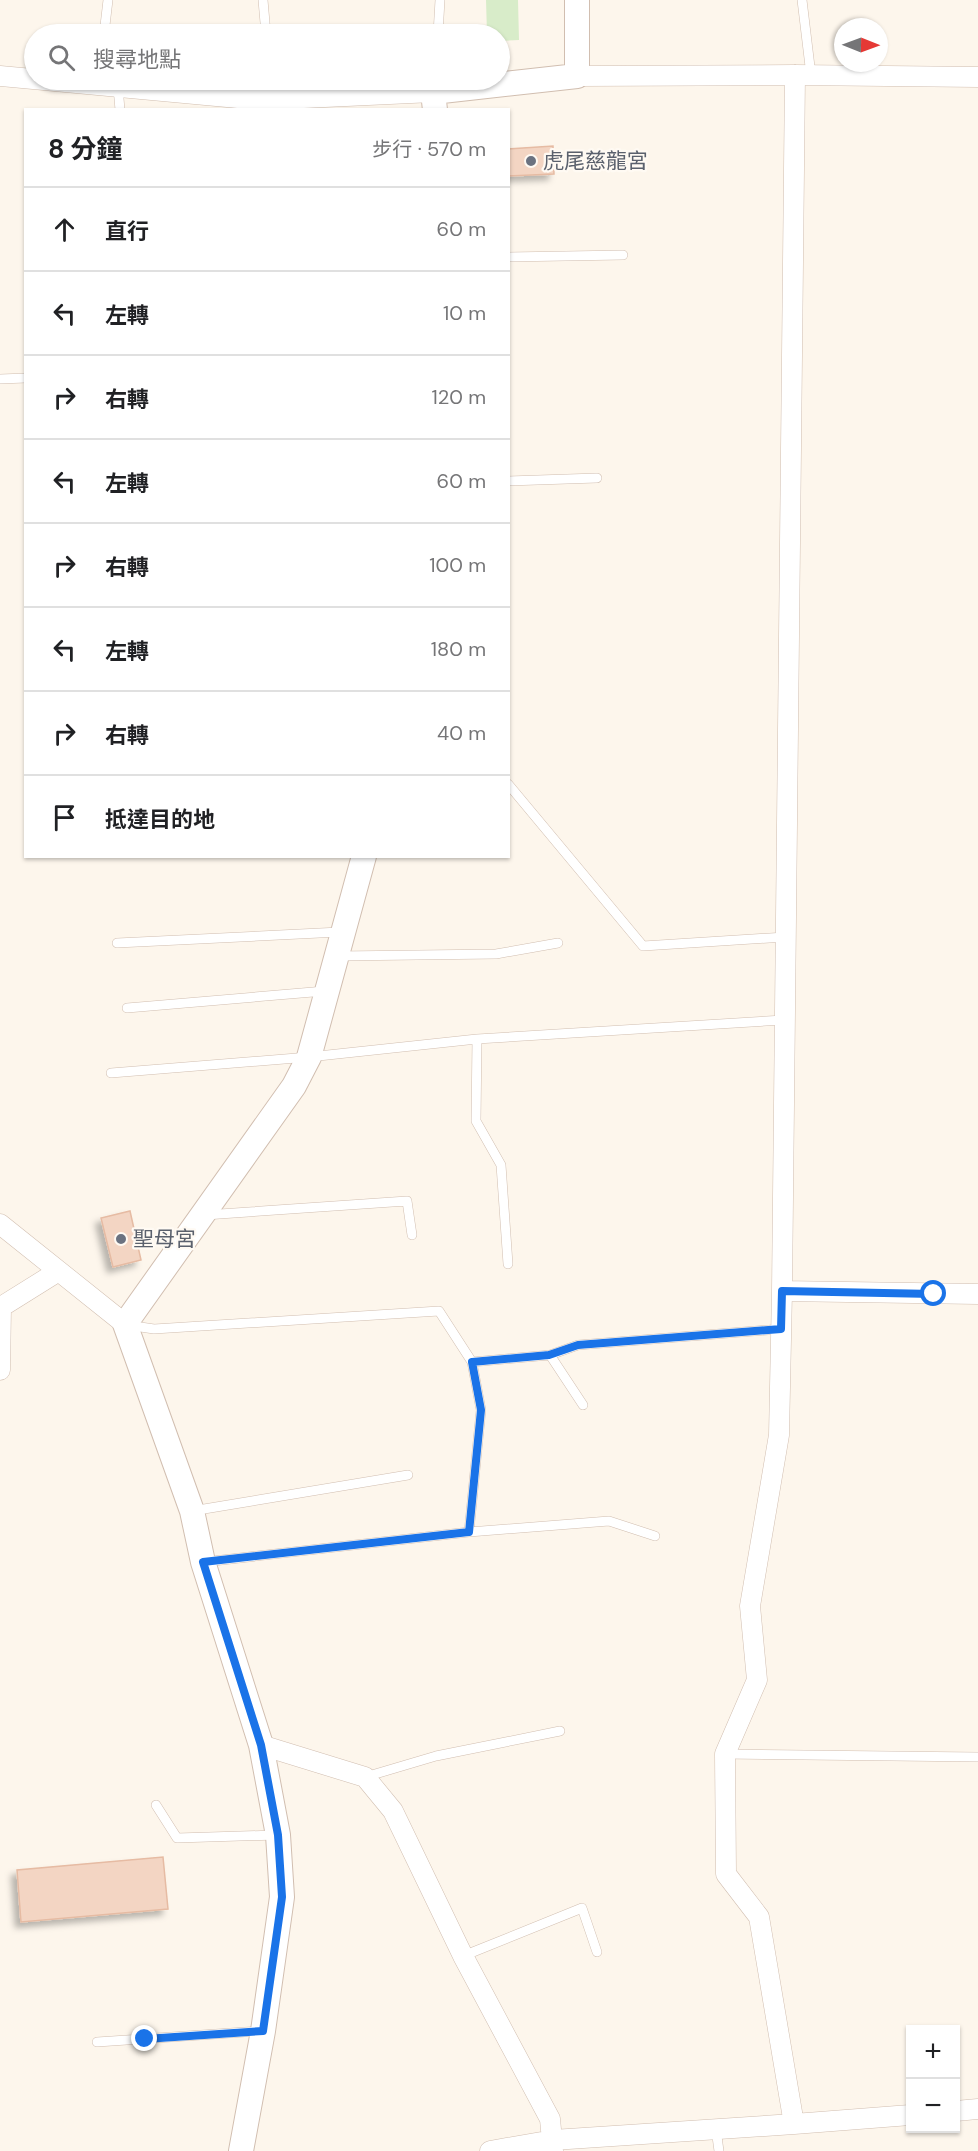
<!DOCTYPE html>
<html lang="zh-TW">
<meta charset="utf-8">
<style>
:root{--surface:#fff;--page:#f2f2f2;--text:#202124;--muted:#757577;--line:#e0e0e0}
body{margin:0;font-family:"DM Sans","Noto Sans TC",sans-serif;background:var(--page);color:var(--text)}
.controls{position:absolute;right:18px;bottom:18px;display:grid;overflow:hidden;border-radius:0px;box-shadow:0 2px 4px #0004}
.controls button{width:54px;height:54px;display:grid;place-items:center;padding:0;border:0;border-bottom:2px solid var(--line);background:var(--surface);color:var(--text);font:30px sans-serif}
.compass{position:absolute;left:834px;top:18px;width:54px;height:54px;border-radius:50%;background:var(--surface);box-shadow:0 2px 4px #0004;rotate:91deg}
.stop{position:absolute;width:18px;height:18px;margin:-14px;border:4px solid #1a73e8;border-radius:50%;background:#fff}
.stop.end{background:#1a73e8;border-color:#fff;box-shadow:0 2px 6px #0008}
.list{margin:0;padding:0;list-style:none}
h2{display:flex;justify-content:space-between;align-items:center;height:78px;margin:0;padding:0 24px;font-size:26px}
h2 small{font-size:20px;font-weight:400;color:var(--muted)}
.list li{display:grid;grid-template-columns:39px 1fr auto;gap:18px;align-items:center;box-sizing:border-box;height:84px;padding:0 24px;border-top:2px solid var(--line)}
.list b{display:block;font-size:22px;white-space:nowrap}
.list em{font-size:20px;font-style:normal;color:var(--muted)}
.icon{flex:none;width:33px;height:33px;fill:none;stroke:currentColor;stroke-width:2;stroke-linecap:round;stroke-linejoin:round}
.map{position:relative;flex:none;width:978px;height:2151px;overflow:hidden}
.search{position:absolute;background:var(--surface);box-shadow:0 2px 4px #0004;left:24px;top:24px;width:486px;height:66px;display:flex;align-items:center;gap:15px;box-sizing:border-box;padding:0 21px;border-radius:33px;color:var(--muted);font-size:22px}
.panel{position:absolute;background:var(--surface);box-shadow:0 2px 4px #0004;left:24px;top:108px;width:486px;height:750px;border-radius:0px}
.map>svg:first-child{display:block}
.green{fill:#d8ecc9}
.building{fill:#f3d5c3;stroke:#e6bba3;stroke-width:1.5;filter:url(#shadow)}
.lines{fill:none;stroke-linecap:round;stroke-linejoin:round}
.service-casing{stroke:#d1beb0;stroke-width:10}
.minor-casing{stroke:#d1beb0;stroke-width:21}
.tertiary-casing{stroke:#d1beb0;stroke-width:26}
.service{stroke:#fff;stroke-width:9}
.minor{stroke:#fff;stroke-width:20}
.tertiary{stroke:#fff;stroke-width:24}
.route{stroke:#1a73e8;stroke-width:8}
.worship-dot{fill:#6b7280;stroke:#fffaf3;stroke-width:2}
.labels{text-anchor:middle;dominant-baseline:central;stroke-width:4.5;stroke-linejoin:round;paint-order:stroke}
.worship-label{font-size:21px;fill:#5b616d;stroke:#fffaf3;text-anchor:start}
</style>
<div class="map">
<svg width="978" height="2151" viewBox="0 0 978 2151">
<defs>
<filter id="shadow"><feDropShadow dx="-5.5" dy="5.5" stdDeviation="3" flood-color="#0004"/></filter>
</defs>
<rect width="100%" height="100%" fill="#fdf6ec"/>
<path class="green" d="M486 0H518L519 40 500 41V34H487Z"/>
<path class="building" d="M553 146 554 174 508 176V149Z
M130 1211 141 1260 113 1267 101 1218Z
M163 1857 168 1909 21 1922 17 1870Z"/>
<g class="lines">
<g class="service-casing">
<path id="service" d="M263 0 266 34
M802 0 811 75
M104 34 108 0
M438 34 440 0
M118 87 120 110
M259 101 262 80
M508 257 623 255
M0 379 26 378
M508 481 597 478
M508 784 643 946 785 937
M117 943 340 932
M339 956 496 954 558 943
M127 1008 325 991
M477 1039 476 1121 501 1165 508 1264
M111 1073 309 1057 477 1039 784 1020
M205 1215 407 1201 412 1235
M127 1325 154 1329 439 1311 472 1362
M550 1355 583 1405
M192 1511 408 1475
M469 1532 609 1521 655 1536
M204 1562 469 1532 481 1410 472 1362 550 1355 578 1345 781 1329
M725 1754 978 1757
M365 1777 436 1756 560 1731
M156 1805 177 1838 276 1835
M463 1956 582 1908 597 1952
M97 2042 261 2031
M716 2129 719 2151"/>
</g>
<g class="minor-casing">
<path id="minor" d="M795 75 782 1291 978 1294
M0 76 260 100 433 92
M577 76 795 75 978 77
M0 1224 125 1324
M0 1370 1 1307 57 1272
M261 1745 365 1777 393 1811 463 1956 550 2119 553 2151
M956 2111 978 2109
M794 2124 910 2115
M490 2151 553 2140 794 2124 759 1917 726 1874 725 1754 757 1680 750 1606 779 1435 782 1291"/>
</g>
<g class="tertiary-casing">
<path id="tertiary" d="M435 110 433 92 577 76V0
M241 2151 263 2031 282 1897 278 1835 261 1745 203 1562 192 1511 125 1324 294 1086 309 1057 364 856"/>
</g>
<use href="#service" class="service"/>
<use href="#minor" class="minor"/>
<use href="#tertiary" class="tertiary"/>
</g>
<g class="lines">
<path class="route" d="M145 2039 263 2031 282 1897 278 1835 261 1745 203 1562 469 1532 481 1410 472 1362 549 1355 578 1345 781 1329 782 1291 934 1294"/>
</g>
<g class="worship-dot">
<circle cx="531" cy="161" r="6"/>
<circle cx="121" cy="1239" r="6"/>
</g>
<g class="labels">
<g class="worship-label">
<text x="543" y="161">虎尾慈龍宮</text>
<text x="133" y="1239">聖母宮</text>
</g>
</g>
</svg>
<div class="controls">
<button>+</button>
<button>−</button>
</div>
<svg class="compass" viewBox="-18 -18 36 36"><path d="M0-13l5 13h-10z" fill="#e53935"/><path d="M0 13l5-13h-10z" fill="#757577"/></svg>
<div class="stop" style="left:934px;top:1294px"></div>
<div class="stop end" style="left:145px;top:2039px"></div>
<div class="search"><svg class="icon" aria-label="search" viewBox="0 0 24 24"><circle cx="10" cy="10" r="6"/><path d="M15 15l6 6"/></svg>搜尋地點</div>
<section class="panel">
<h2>8 分鐘<small>步行 · 570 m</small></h2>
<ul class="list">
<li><svg class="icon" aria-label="ahead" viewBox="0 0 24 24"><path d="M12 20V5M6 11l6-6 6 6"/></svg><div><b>直行</b></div><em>60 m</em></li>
<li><svg class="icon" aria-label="left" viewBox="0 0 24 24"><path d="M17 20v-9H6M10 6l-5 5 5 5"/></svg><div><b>左轉</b></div><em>10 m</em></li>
<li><svg class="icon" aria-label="right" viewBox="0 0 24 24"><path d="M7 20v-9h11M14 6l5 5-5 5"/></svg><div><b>右轉</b></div><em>120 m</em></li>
<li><svg class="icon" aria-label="left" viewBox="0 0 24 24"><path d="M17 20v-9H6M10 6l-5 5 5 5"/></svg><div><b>左轉</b></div><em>60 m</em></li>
<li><svg class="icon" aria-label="right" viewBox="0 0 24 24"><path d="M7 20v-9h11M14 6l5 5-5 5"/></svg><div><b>右轉</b></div><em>100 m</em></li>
<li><svg class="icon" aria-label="left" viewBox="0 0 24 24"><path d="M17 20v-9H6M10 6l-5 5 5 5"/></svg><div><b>左轉</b></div><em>180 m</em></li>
<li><svg class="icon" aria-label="right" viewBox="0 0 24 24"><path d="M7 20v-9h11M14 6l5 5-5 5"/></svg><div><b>右轉</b></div><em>40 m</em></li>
<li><svg class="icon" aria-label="arrive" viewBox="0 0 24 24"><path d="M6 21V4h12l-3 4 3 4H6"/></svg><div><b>抵達目的地</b></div></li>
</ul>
</section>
</div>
